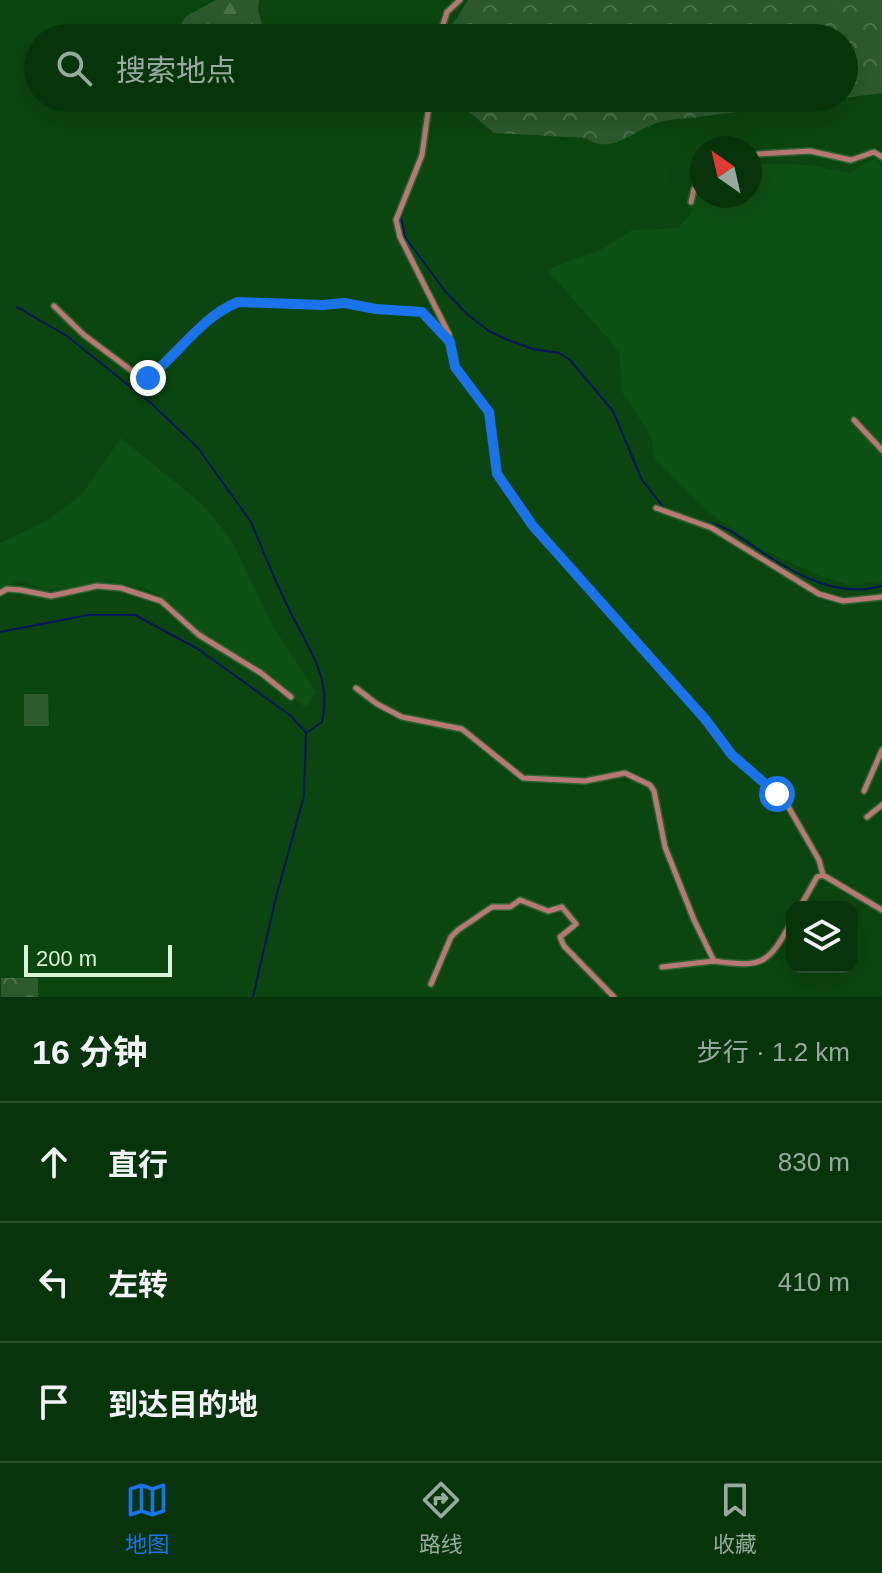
<!DOCTYPE html>
<html lang="zh">
<meta charset="utf-8">
<style>
:root{--surface:#08340c;--page:#163f1a;--text:#f1f3f6;--muted:#98aa9d;--line:#294f2d;--accent:#1a73e8}
body{margin:0;font-family:Arial,"Noto Sans SC",sans-serif;background:var(--page);color:var(--text)}
.controls{position:absolute;right:24px;bottom:24px;display:grid;overflow:hidden;border-radius:16px;box-shadow:0 8px 32px #0002}
.controls button{width:72px;height:72px;display:grid;place-items:center;padding:0;border:0;border-bottom:2px solid var(--line);background:var(--surface);color:var(--text);font:40px sans-serif}
.compass{position:absolute;left:690px;top:136px;width:72px;height:72px;border-radius:50%;background:var(--surface);box-shadow:0 8px 32px #0002;rotate:326deg}
.scale{position:absolute;left:24px;bottom:20px;width:148px;box-sizing:border-box;padding-left:8px;border:4px solid #d8f5d6;border-top:0;font-size:22px;line-height:28px;white-space:nowrap;color:#d8f5d6;-webkit-text-stroke:6px #0b4610;paint-order:stroke}
.stop{position:absolute;width:24px;height:24px;margin:-18px;border:6px solid #1a73e8;border-radius:50%;background:#fff}
.stop.end{background:#1a73e8;border-color:#fff;box-shadow:0 2px 8px #0008}
.list{margin:0;padding:0;list-style:none}
h2{display:flex;justify-content:space-between;align-items:center;height:104px;margin:0;padding:0 32px;font-size:34px}
h2 small{font-size:26px;font-weight:400;color:var(--muted)}
.list li{display:grid;grid-template-columns:52px 1fr auto;gap:24px;align-items:center;box-sizing:border-box;height:120px;padding:0 32px;border-top:2px solid var(--line)}
.list b{display:block;font-size:30px;white-space:nowrap}
.list em{font-size:26px;font-style:normal;color:var(--muted)}
.icon{flex:none;width:44px;height:44px;fill:none;stroke:currentColor;stroke-width:2;stroke-linecap:round;stroke-linejoin:round}
.map{position:relative;flex:none;width:882px;height:997px;overflow:hidden}
.search{position:absolute;background:var(--surface);box-shadow:0 8px 32px #0002;left:24px;right:24px;top:24px;height:88px;display:flex;align-items:center;gap:20px;box-sizing:border-box;padding:0 28px;border-radius:44px;color:var(--muted);font-size:30px}
.sheet{height:464px;background:var(--surface)}
nav{display:flex;justify-content:space-around;align-items:center;box-sizing:border-box;height:112px;border-top:2px solid var(--line);background:var(--surface);font-size:22px;color:var(--muted)}
nav a{display:grid;justify-items:center;gap:4px}
nav .on{color:var(--accent)}
.map>svg:first-child{display:block}
.built{fill:#0d5013}
.forest{fill:url(#forest-firs)}
.park{fill:url(#park-crowns)}
.pitch{fill:#2c5a2d}
.lines{fill:none;stroke-linecap:round;stroke-linejoin:round}
.stream{stroke:#03185a;stroke-width:2}
.street-casing{stroke:#2c6230;stroke-width:8}
.street{stroke:#b87873;stroke-width:5}
.route{stroke:#1a73e8;stroke-width:10}
</style>
<div class="map">
<svg width="882" height="997" viewBox="0 0 882 997">
<defs>
<pattern id="forest-firs" width="22" height="20" patternUnits="userSpaceOnUse" patternTransform="scale(2)"><rect width="22" height="20" fill="#2c5a2d"/><path d="M5 1l3.5 6h-7zM16 11l3.5 6h-7z" fill="#4a724b"/></pattern>
<pattern id="park-crowns" width="20" height="18" patternUnits="userSpaceOnUse" patternTransform="scale(2)"><rect width="20" height="18" fill="#2c5a2d"/><path d="M2 6a3 3 0 1 1 6 0M12 15a3 3 0 1 1 6 0" fill="none" stroke="#4a724b"/></pattern>
</defs>
<rect width="100%" height="100%" fill="#0b4610"/>
<path class="built" d="M875 157 882 167V581L850 585 820 576 763 550 711 514 655 459 651 436 622 392 619 351 547 270 602 249 632 230 678 228 690 215 697 195 702 193V196H750V165L753 163 810 165 850 173Z
M121 438 202 504 232 541 273 626 316 692 306 708 251 666 202 635 161 596 141 587 110 582 46 590 21 580 0 589V543L48 520 81 495Z"/>
<path class="forest" d="M216 0H259L258 11 266 38H174L185 17Z"/>
<path class="park" d="M468 0H882V93L690 118C677 119 664 119 652 125 629 134 610 155 586 138L494 133 468 111 460 98H844V38H451V27Z
M1 978H38V997H1Z"/>
<path class="pitch" d="M24 694H48L49 726H24Z"/>
<g class="lines">
<path class="stream" d="M414 181 423 160
M406 202 401 217 405 237 445 291 467 314 489 331 508 340 533 349 559 353 570 360 613 411 642 480 665 509
M17 307 67 336 152 404 198 448 251 522C263 550 274 579 288 607 306 646 333 676 322 722L306 733
M701 522C727 525 735 534 756 548 792 573 837 599 882 586
M0 632 88 615H135L198 649 291 716 306 733 304 796 276 897 253 997"/>
<g class="street-casing">
<path id="street" d="M439 38 447 12 460 0
M430 98 422 155 396 220 400 237 449 334 455 367 489 412 497 474 533 526 705 719 732 755 785 801 819 860 823 875 882 910
M750 157 758 154 810 151 851 160 874 152 882 157
M691 202 694 189 702 183
M54 306 84 335 140 377 148 378 152 374C178 349 204 316 238 302L323 305 344 303 376 309 422 312 449 340
M854 420 882 450
M656 508 712 528 819 594 843 601 882 597
M0 593 7 589 21 590 51 596 97 586 121 588 161 601 199 635 261 673 291 697
M356 688 377 704 402 717 462 729 523 778 585 781 625 773 650 785 654 791 665 847 694 920 714 961C764 968 768 964 792 921
M864 791 882 750
M867 817 882 805
M800 907 817 877 823 875
M662 967 714 961
M431 984 451 937 458 930 492 907H510L520 900 548 911 562 907 576 924 560 937 564 946 614 997"/>
</g>
<use href="#street" class="street"/>
</g>
<g class="lines">
<path class="route" d="M148 378C179 354 201 317 238 302L323 305 344 303 376 309 422 312 450 342 455 367 489 412 497 474 533 526 705 719 732 755 777 794"/>
</g>
</svg>
<div class="controls">
<button><svg class="icon" aria-label="layers" viewBox="0 0 24 24"><path d="M12 4l9 5-9 5-9-5zM3 14l9 5 9-5"/></svg></button>
</div>
<svg class="compass" viewBox="-18 -18 36 36"><path d="M0-13l5 13h-10z" fill="#e53935"/><path d="M0 13l5-13h-10z" fill="#98aa9d"/></svg>
<div class="scale">200 m</div>
<div class="stop" style="left:777px;top:794px"></div>
<div class="stop end" style="left:148px;top:378px"></div>
<div class="search"><svg class="icon" aria-label="search" viewBox="0 0 24 24"><circle cx="10" cy="10" r="6"/><path d="M15 15l6 6"/></svg>搜索地点</div>
</div>
<section class="sheet">
<h2>16 分钟<small>步行 · 1.2 km</small></h2>
<ul class="list">
<li><svg class="icon" aria-label="ahead" viewBox="0 0 24 24"><path d="M12 20V5M6 11l6-6 6 6"/></svg><div><b>直行</b></div><em>830 m</em></li>
<li><svg class="icon" aria-label="left" viewBox="0 0 24 24"><path d="M17 20v-9H6M10 6l-5 5 5 5"/></svg><div><b>左转</b></div><em>410 m</em></li>
<li><svg class="icon" aria-label="arrive" viewBox="0 0 24 24"><path d="M6 21V4h12l-3 4 3 4H6"/></svg><div><b>到达目的地</b></div></li>
</ul>
</section>
<nav>
<a class="on"><svg class="icon" aria-label="map" viewBox="0 0 24 24"><path d="M3 6l6-2 6 2 6-2v14l-6 2-6-2-6 2zM9 4v14M15 6v14"/></svg>地图</a>
<a><svg class="icon" aria-label="directions" viewBox="0 0 24 24"><path d="M12 3l9 9-9 9-9-9zM9 14v-3h6M13 9l2 2-2 2"/></svg>路线</a>
<a><svg class="icon" aria-label="saved" viewBox="0 0 24 24"><path d="M7 4h10v16l-5-4-5 4z"/></svg>收藏</a>
</nav>
